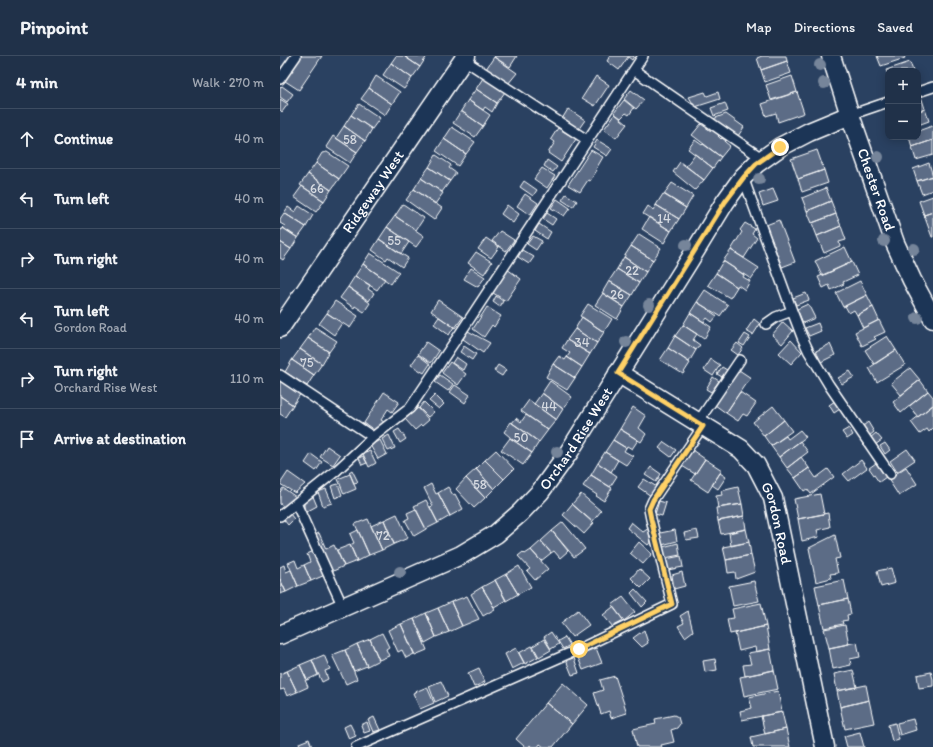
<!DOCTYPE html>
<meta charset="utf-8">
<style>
:root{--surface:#203149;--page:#283950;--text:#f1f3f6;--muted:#a2a9b4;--line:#3d4c61}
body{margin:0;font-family:Itim,sans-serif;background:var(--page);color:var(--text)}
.controls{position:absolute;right:12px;top:12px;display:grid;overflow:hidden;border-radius:8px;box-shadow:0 2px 10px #0003}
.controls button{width:36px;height:36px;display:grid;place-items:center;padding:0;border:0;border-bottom:1px solid var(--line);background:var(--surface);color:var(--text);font:20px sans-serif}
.stop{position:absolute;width:12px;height:12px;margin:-9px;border:3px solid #ffd166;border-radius:50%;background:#fff}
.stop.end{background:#ffd166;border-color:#fff;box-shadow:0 1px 4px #0008}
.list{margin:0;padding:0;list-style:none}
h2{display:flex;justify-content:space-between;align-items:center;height:52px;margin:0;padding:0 16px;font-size:17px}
h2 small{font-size:13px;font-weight:400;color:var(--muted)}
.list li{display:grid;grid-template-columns:26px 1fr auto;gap:12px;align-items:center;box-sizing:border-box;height:60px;padding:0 16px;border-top:1px solid var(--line)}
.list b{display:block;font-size:15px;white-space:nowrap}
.list p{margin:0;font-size:13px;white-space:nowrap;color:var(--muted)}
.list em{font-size:13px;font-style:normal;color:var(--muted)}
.icon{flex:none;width:22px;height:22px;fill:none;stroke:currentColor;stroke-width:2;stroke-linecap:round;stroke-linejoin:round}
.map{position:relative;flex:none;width:653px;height:691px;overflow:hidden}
header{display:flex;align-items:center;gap:24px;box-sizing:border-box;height:56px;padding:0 20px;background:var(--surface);border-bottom:1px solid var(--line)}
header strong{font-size:19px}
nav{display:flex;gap:22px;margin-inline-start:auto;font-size:14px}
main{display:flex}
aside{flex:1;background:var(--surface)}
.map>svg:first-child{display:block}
.building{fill:#5b6c86;stroke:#fff}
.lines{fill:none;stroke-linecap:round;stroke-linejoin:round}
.service-casing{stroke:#fff;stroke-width:12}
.minor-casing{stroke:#fff;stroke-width:21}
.service{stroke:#1d3557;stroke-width:9}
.minor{stroke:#1d3557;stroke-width:18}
.tree{fill:#76859a}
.route{stroke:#ffd166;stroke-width:5}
.labels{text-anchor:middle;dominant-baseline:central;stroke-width:3;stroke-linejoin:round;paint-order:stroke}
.number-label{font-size:13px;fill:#d6dae1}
.street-label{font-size:15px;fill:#fff;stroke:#1d3557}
</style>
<header>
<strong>Pinpoint</strong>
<nav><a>Map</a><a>Directions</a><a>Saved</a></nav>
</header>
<main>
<aside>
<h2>4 min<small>Walk · 270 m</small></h2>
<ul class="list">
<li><svg class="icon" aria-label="ahead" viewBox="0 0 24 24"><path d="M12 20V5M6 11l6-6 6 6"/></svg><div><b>Continue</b></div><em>40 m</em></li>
<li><svg class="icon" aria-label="left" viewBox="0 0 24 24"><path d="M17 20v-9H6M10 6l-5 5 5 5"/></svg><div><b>Turn left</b></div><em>40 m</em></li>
<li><svg class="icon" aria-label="right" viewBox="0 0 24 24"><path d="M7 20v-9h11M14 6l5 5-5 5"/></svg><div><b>Turn right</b></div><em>40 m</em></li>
<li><svg class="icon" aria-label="left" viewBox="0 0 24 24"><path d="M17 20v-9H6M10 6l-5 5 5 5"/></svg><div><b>Turn left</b><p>Gordon Road</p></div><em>40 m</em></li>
<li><svg class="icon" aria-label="right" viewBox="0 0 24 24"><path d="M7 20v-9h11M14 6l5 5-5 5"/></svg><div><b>Turn right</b><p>Orchard Rise West</p></div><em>110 m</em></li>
<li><svg class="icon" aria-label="arrive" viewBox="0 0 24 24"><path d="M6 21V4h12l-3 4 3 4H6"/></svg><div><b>Arrive at destination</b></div></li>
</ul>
</aside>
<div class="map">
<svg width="653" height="691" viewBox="0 0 653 691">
<rect width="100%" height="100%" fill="#2a4161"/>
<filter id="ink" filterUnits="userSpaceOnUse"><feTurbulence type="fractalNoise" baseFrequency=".025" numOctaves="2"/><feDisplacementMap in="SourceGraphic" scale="8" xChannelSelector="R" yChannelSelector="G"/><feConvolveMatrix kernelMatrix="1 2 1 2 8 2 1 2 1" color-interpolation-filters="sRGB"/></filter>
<g filter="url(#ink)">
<path class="building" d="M21 0H42L19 34 5 25Z
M116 0H124L140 11 132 22 111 7Z
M126 0H147L140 11 125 1Z
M215 0H237L230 11 214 1Z
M330 0H354L352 4 348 1 339 14 327 5Z
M482 0H506L507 5 481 14 477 2Z
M597 0H624L625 2 601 10Z
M214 1 237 17 228 28 206 13Z
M507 5 511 17 485 26 481 14Z
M630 6 633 15H608V19L606 14Z
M111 7 132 22 124 33 103 19Z
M96 20 120 36 112 48 89 32Z
M316 20 329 29 315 50 302 42Z
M512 20 517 36 491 44 486 29Z
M203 22 225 36 217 47 196 33Z
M2 30 13 38 7 46 0 41V32Z
M89 32 112 48 105 59 81 43Z
M196 33 217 47 212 56 205 51 203 54 188 44Z
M351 34 364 44 356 53 344 43Z
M425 36 427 40 438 36 440 43 415 51 409 41Z
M517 36 524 57 498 66 496 57 486 60 482 48Z
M641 40 645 53 638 55V41Z
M0 43 8 48 2 56 0 54Z
M188 44 210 59 203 70 181 55Z
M344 44 354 52 349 59 346 57 341 62 334 57Z
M445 47 448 55 434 60 431 52Z
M79 48 100 62 92 73 71 59Z
M288 53 305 64 298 74 282 63Z
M645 53 649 65 638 69V55Z
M181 55 203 70 195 81 173 67Z
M335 58 347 68 336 82 324 73Z
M446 58 464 71 458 80 433 63Z
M71 59 92 73 85 85 64 70Z
M421 68 431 75 432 74 439 79 438 80 441 83 442 82 446 85 445 86 450 90 441 101 412 79Z
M64 70 85 85 77 96 56 82Z
M652 70 653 74V84L632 91 629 81H638V75Z
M172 71 195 86 186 98 164 83Z
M278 72 296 83 281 106 268 97 275 86 271 83Z
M53 80 77 96 70 107 46 91Z
M164 83 186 98 178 110 156 95Z
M317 84 332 93 327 100 313 91Z
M415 84 422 89 423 88 441 101 433 112 408 93Z
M653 84V99L636 104 632 91Z
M311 94 323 101 316 113 317 114 310 125 308 124 300 136 288 129Z
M537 94 544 114 518 123 511 103Z
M47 96 68 110 59 123 36 107 42 97Z
M415 98 433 112 424 124 406 110Z
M156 99 171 109 169 112 176 117 170 125 149 111Z
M267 104 277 111 273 116 264 110Z
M400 106 424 124 415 134 393 116Z
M36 107 59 123 51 134 28 118Z
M649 107 653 120 637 125 633 113Z
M149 111 170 125 162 136 141 122Z
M262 112 275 120 267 132 254 123Z
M544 114 548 127 522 136 518 123Z
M28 118 51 134 44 145 20 129Z
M653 120V134L642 138 637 125Z
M141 122 163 137 155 148 134 133Z
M244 125 257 134 253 140 240 131Z
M392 127 413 140 406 152 384 138Z
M22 130 44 145 36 156 14 141Z
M546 132 551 145 527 155 522 142Z
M134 133 162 152 154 164 126 144Z
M493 133 498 145 483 150 479 138Z
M245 138 258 147 250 159 237 150Z
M286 138 297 145 293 151 282 144Z
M383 138 406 152 399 163 376 149Z
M653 140V156L644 159 639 145Z
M277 143 290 152 284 160 271 152Z
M551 145 556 158 532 167 527 155Z
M123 148 144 162 136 174 115 160Z
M227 149 239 158 233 167 221 158Z
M376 149 399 163 391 175 363 158 368 150 373 154Z
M19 150 33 159 26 171 4 157 8 151 15 156Z
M653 156V181H652L644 159Z
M4 157 26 171 18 182 3 172 5 170 0 167V163Z
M267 157 276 163 272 169 263 163Z
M556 158 561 170 537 180 532 167Z
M115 160 144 180 136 191 107 171Z
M369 161 391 175 384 187 362 173Z
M499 164 515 206 502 211 486 169Z
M465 167 475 173 472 178 477 182 464 202 451 194 462 176 460 174Z
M259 168 271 176 267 183 255 175Z
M561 170 566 184 559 186 560 190 544 197 537 180Z
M107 171 129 186 121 198 99 183Z
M3 172 18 182 11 193 0 186V173L2 174Z
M220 175 234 184 226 195 212 185Z
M359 178 381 192 373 204 351 190Z
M253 180 262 185 256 194 247 188Z
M206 182 219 191 211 202 198 193Z
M99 183 128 202 122 211 108 201 106 204 92 194Z
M0 186 11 193 3 204 0 202Z
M351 190 373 204 366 216 344 201Z
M565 191 572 206 542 220 535 205Z
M242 194 254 201 249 208 238 201Z
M451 194 479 212 471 223 443 205Z
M196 196 212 206 204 218 188 207Z
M90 197 119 216 111 228 83 208Z
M344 201 366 216 359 227 337 213Z
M443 205 464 219 463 221 470 225 465 234 458 229 457 231 436 217Z
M572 206 578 219 563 226 564 228 551 234 549 229 543 232 538 221Z
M83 208 105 223 97 234 75 220Z
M191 212 205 221 198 231 184 223Z
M227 213 241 223 226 245 213 237Z
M337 213 359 227 352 239 329 225Z
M436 217 457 231 450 242 428 229Z
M75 220 90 229 88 233 94 237 89 245 68 231Z
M329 225 352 239 344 251 322 237Z
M580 225 587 239 563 251 556 237Z
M68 231 90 247 84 256 75 250 74 252 60 242Z
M425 234 448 249 440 260 417 246Z
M323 237 344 251 337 263 315 249Z
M526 237 529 244 516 249 513 242Z
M587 239 593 251 577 259 574 254 569 257 565 250Z
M216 240 223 245 220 251 213 246Z
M158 244 183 261 175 272 151 255Z
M55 245 78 260 70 272 47 257Z
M417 246 431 255V256L437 260 432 266 427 262 424 266 410 257Z
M308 248 332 263 324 276 300 260Z
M528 248 535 262 523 267 517 253Z
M207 251 221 260 214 271 212 269 204 281 193 273Z
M593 251 599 264 583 272 577 259Z
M47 257 62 267 54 279 39 268Z
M410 257 431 271 424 283 403 269Z
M159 261 174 271 169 279 154 268Z
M302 261 324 276 317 287 295 273Z
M474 263 480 268 473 279 466 275Z
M599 264 605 276 594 281 596 283 582 290 575 276Z
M503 266 513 275 502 288 492 279Z
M538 267 541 275 529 280 525 272Z
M403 269 417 278 413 284 420 289 416 294 395 280Z
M35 271 57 285 49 296 28 282Z
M295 273 317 287 310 298 287 284Z
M188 275 210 287 203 297 183 283Z
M465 278 470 281 464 290 459 287Z
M395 280 416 294 409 306 388 292Z
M607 280 616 294 594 308 585 294Z
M28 282 49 296 42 308 20 293Z
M287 284 310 298 302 311 287 301 290 297 282 292Z
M511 284 522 296 511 308 499 297Z
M146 286 159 295 151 307 138 298Z
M457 287 463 292 458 299 451 294Z
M550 288 555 299 541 306 536 295Z
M184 290 196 298 192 304 180 296Z
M388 292 410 307 403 318 380 304Z
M20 293 42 308 34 319 12 304Z
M616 294 625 309 597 326 589 312Z
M138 299 150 308 144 317 131 309Z
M279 300 285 304 287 301 302 311 295 322 273 308Z
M176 301 186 308 183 314 172 307Z
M431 303 440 309 433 320 424 314Z
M12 304 34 319 27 330 5 316Z
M170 306 186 318 178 329 162 317Z
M273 308 295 322 287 334 266 321Z
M218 309 226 314 222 320 214 315Z
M442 311 447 314 442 321 437 318Z
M630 312 640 324 621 339 611 327Z
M459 314 471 322 464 330 446 357 435 349Z
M570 315 574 321 562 328 558 322Z
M160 319 173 328 168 335 155 326Z
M433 321 439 325 431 336 426 333Z
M0 322 21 337 13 349 0 340Z
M640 324 648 335 621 357 613 346Z
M270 325 292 341 283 353 262 337Z
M175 329 190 339 185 347 170 336Z
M648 335 653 341V349L638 361 629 350Z
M104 336 119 346 112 356 108 353 101 364 104 366 94 374 84 367Z
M460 336 476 347 467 360 463 358 458 365 446 357Z
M262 337 283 353 276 364 254 348Z
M155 339 164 348 159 353 149 345Z
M0 340 13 349 5 361 0 358Z
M249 344 276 364 268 374 241 355Z
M555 345 560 353 554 357 549 349Z
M144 346 154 356 148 361 139 352Z
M653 349V372L649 376 647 373 640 378 631 366Z
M493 350 504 364 484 380 473 366Z
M353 351 366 360 359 372 366 378 361 386 340 373Z
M138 352 149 364 142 370 141 369 135 374 125 363Z
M246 359 268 374 259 386 232 367 236 362 241 366Z
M504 364 512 375 491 390 484 380Z
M231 366 259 386 252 397 230 382V381L224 376Z
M588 366 594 376 589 380 583 370Z
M569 372 573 379 567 383 562 376Z
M119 373 126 383 120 387 114 376Z
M340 373 358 384 352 393 347 390 346 392 333 384Z
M520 374 526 381 499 401 491 390 506 380 508 383Z
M596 377 602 384 595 389 590 382Z
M109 379 115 392 108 395 102 383Z
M230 382 252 397 243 409 221 394Z
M100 384 107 398 98 403 90 389Z
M333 384 346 392 344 395 353 400 346 409 325 396Z
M520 385 528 396 507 412 499 401Z
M384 386 396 394 391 401 379 392Z
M605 387 610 394 605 398 600 390Z
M47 390 60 399 53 409 40 401Z
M627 393 635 404 617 416 610 405Z
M216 394 234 413 224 423 205 404Z
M412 394 425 403 415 418 402 410Z
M90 395 96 407 89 411 83 398Z
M325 396 338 404 331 416 318 407Z
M31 398 42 406 36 415 25 407Z
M83 400 87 407 82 409 79 402Z
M521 401 529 412 515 422 507 412Z
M425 403 442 414 428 436 419 430V429L411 424Z
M205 404 224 423 214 433 196 413Z
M581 404 587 412 569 425 563 418Z
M318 407 337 420 330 431 311 419Z
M596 407 606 421 599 426 589 412Z
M371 411 381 418 376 426 365 419Z
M626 411 637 428 619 440 608 423Z
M529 412 536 422 548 413 554 421 531 438 527 433 524 435 515 422Z
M196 413 214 433 205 442 186 422Z
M72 414 78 426 74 427 69 416Z
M8 416 25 428 15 437 0 428Z
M440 417 446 421 438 433 432 429Z
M70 418 76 433 64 438 58 423Z
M311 419 332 432 324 445 316 440 317 439 303 430Z
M186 422 205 442 194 452 176 433Z
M364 423 377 431 371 440 358 431Z
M58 428 62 439 55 442 51 430Z
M151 428 156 438 158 437 170 460 158 467 150 451 153 450 144 432Z
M168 431 173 439 175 438 183 453 170 460 158 437Z
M458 431 462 448 438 452 436 440 442 439 441 435Z
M3 432 16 441 4 451 0 448V436Z
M46 433 52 447 43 450 38 436Z
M32 438 37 450 24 457V445Z
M301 438 321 455 312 466 292 448Z
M540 438 544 458 518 463 514 443Z
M146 444 158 467 146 473 134 450Z
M379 445 386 447 382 460 375 458Z
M292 448 314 467 304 478 283 459Z
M462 448 464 460 438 465 436 452Z
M136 453 146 473 134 480 125 464 129 462 127 457Z
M548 457 550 471 537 474 539 481 522 485 518 463Z
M10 458 14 463 8 469 4 464Z
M117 458 128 482 114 488 104 464Z
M464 460 466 473 441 478 438 465Z
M88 463 102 494 89 499 75 468Z
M104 464 114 488 102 494 91 470Z
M283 466 305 493 294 501 272 475Z
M351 466 363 476 369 472 372 484 368 489 347 472Z
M466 473 469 486 451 490 449 477Z
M78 474 89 499 77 505 70 489 74 487 70 478Z
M395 474 397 485 382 489 380 477Z
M417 474 419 482 406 484 404 477Z
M272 475 288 495 280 502 274 495 271 497 261 485Z
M39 477 46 493 54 489 64 510 51 516 35 479Z
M555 479 560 502 555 503 558 517 550 518 551 522 536 526 529 492Z
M261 485 271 497 261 505 251 494Z
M359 486 372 498 363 508 350 497Z
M469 486 471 499 446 504 443 491Z
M398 487 400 499 385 502 383 491Z
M70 489 77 505 64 510 57 494Z
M251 494 268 513 255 524 247 515 250 513 238 500 243 496 245 498Z
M34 495 45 519 31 525 24 509 30 506 27 498Z
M471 499 475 516 456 523 455 516 448 517 446 504Z
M401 500 403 511 388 514 386 503Z
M15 504 18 512 24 509 31 525 18 530 8 507Z
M4 509 6 516 11 514 18 530 6 536 0 523V511Z
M239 510 251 531 238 538 226 518Z
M611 512 615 527 601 531 597 515Z
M359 513 370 523 361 532 351 522Z
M402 516 405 530 394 533 392 519Z
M226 518 238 538 226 545 215 524Z
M0 523 6 536 0 538Z
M215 524 226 544 214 551 202 531Z
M564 524 568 543 539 549 535 530Z
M474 525 479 545 453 550 449 530Z
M202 531 215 553 203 560 191 538Z
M355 533 367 546 362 551 351 537Z
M187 540 199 563 182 570 171 546Z
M343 541 355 556 344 565 332 549Z
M568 543 571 558 567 559 568 564 562 565 563 568 544 572 539 549Z
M171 546 182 570 169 576 158 552Z
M481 547 486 570 450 578 447 563 454 562 452 553Z
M333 551 344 565 333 571 323 559Z
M158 552 169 576 156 581 146 557Z
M298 554 309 569 292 581 281 567Z
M408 555 413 575 405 581 398 570 404 567 400 560Z
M146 557 156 581 145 587 134 563Z
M134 563 147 594 135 599 121 568Z
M121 568 134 598 126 602 122 594 118 596 108 574Z
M565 569 569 588 549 592 544 573Z
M486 570 490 593 476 596 475 591 459 595 455 577Z
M364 574 368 587 362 591 353 582Z
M271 576 279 588 271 593 264 581Z
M102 577 109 591 106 593 109 600 99 604 90 583Z
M285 581 290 589 283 593 278 585Z
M90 583 99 604 87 610 77 588Z
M264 583 271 594 259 601 253 590Z
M577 586 580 601 570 603 571 609 553 613 549 592Z
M77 588 87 610 74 615 65 594Z
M252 590 258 601 245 608 239 597Z
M236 592 244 607 232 613 225 598Z
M316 592 322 607 303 614 297 599Z
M490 593 494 614 465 620 463 609 471 608 468 597Z
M65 594 77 623 66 628 52 599Z
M44 599 50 613 45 615 48 623 42 626 32 604Z
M294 602 299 617 292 619 286 604Z
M435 603 437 614 425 616 423 605Z
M32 604 38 619 27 624 20 609Z
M20 609 27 624H25L28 631 17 636 7 615Z
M199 612 205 626 194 631 188 617Z
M494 614 498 633 464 640 460 621Z
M573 614 577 631 557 635 554 618Z
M7 615 17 636 7 640 4 633 0 634V618Z
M651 616 653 623V630L639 632 637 619Z
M335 620 347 657 331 662 329 655 321 658 314 637 323 634 320 624Z
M161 625 168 640 155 646 149 630Z
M283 627 308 649 292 668 266 647Z
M586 629 589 644 560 651 557 635Z
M147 631 154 647 140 653 133 637Z
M498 635 502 656 462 664 460 655 472 652 469 641Z
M589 644 594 667 565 673 560 651Z
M266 647 292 668 273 691H264L260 688 258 691H252L250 689 249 691H245L236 683Z
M502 656 506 673 485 678 481 660Z
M394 659 398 661 400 668 397 672 391 674 394 686 381 689 382 691H357L353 673 376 668 375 663Z
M94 661 100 674 93 676 88 664Z
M633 663 636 674 620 679 617 667Z
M87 666 90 675 84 677 81 669Z
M615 667 619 683 612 685 608 669Z
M70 668 76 680 69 683 64 671Z
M506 673 510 691H473L471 681Z
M580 676 584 691H567L564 680Z
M29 683 32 691H21L19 687Z"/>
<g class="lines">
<g class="service-casing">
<path id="service" d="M181 2 307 84
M354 14 483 103
M0 23 16 0
M638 36 653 31
M570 59 608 46
M463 121 512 255 522 281 529 296 549 329 610 418
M486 268 496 261 512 255
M0 319 93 381
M418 366 460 304
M16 447 63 551
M0 460 56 415 93 381 130 352 185 270 363 0
M76 691 299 593 392 548 371 463 369 453 373 444 423 370"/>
</g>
<g class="minor-casing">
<g id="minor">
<path id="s1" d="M551 0 570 59 615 187 632 224 653 263"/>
<path id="s2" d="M0 272 186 0"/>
<path id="s3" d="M338 317 461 393 476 409 493 442 545 691"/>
<path id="s4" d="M0 579 181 499 216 478 240 457 260 436 289 396 409 205 445 146 463 121 476 108 500 91 529 76 570 59"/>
</g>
</g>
<use href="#service" class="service"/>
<use href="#minor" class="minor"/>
</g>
<g class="tree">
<circle cx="540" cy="9" r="6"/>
<circle cx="544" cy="27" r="6"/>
<circle cx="598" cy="101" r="6"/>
<circle cx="479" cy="123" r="6"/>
<circle cx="604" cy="185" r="6"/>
<circle cx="406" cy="189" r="6"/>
<circle cx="634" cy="193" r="6"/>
<circle cx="369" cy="249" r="6"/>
<circle cx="637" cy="262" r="6"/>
<circle cx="346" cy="286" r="6"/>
<circle cx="277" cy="396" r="6"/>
<circle cx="120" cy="516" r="6"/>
</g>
</g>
<g class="lines" filter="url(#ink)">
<path class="route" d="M299 593 392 548 371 463 369 453 373 444 423 370 338 317 445 146 464 121 476 108 500 91"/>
</g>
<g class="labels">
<g class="number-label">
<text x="70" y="83">58</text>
<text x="37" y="132">66</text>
<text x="384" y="162">14</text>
<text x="114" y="184">55</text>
<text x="352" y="214">22</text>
<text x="337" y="238">26</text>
<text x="302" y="286">34</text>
<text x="27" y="306">75</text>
<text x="269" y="350">44</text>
<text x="241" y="381">50</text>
<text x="200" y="428">58</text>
<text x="103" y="479">72</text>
</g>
<g class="street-label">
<text stroke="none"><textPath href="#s1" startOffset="141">Chester Road</textPath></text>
<text stroke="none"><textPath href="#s2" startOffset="165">Ridgeway West</textPath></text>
<text stroke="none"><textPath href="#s4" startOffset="364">Orchard Rise West</textPath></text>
<text stroke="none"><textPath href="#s3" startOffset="229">Gordon Road</textPath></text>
</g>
</g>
</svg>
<div class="controls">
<button>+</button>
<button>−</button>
</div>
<div class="stop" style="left:299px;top:593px"></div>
<div class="stop end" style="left:500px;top:91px"></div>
</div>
</main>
